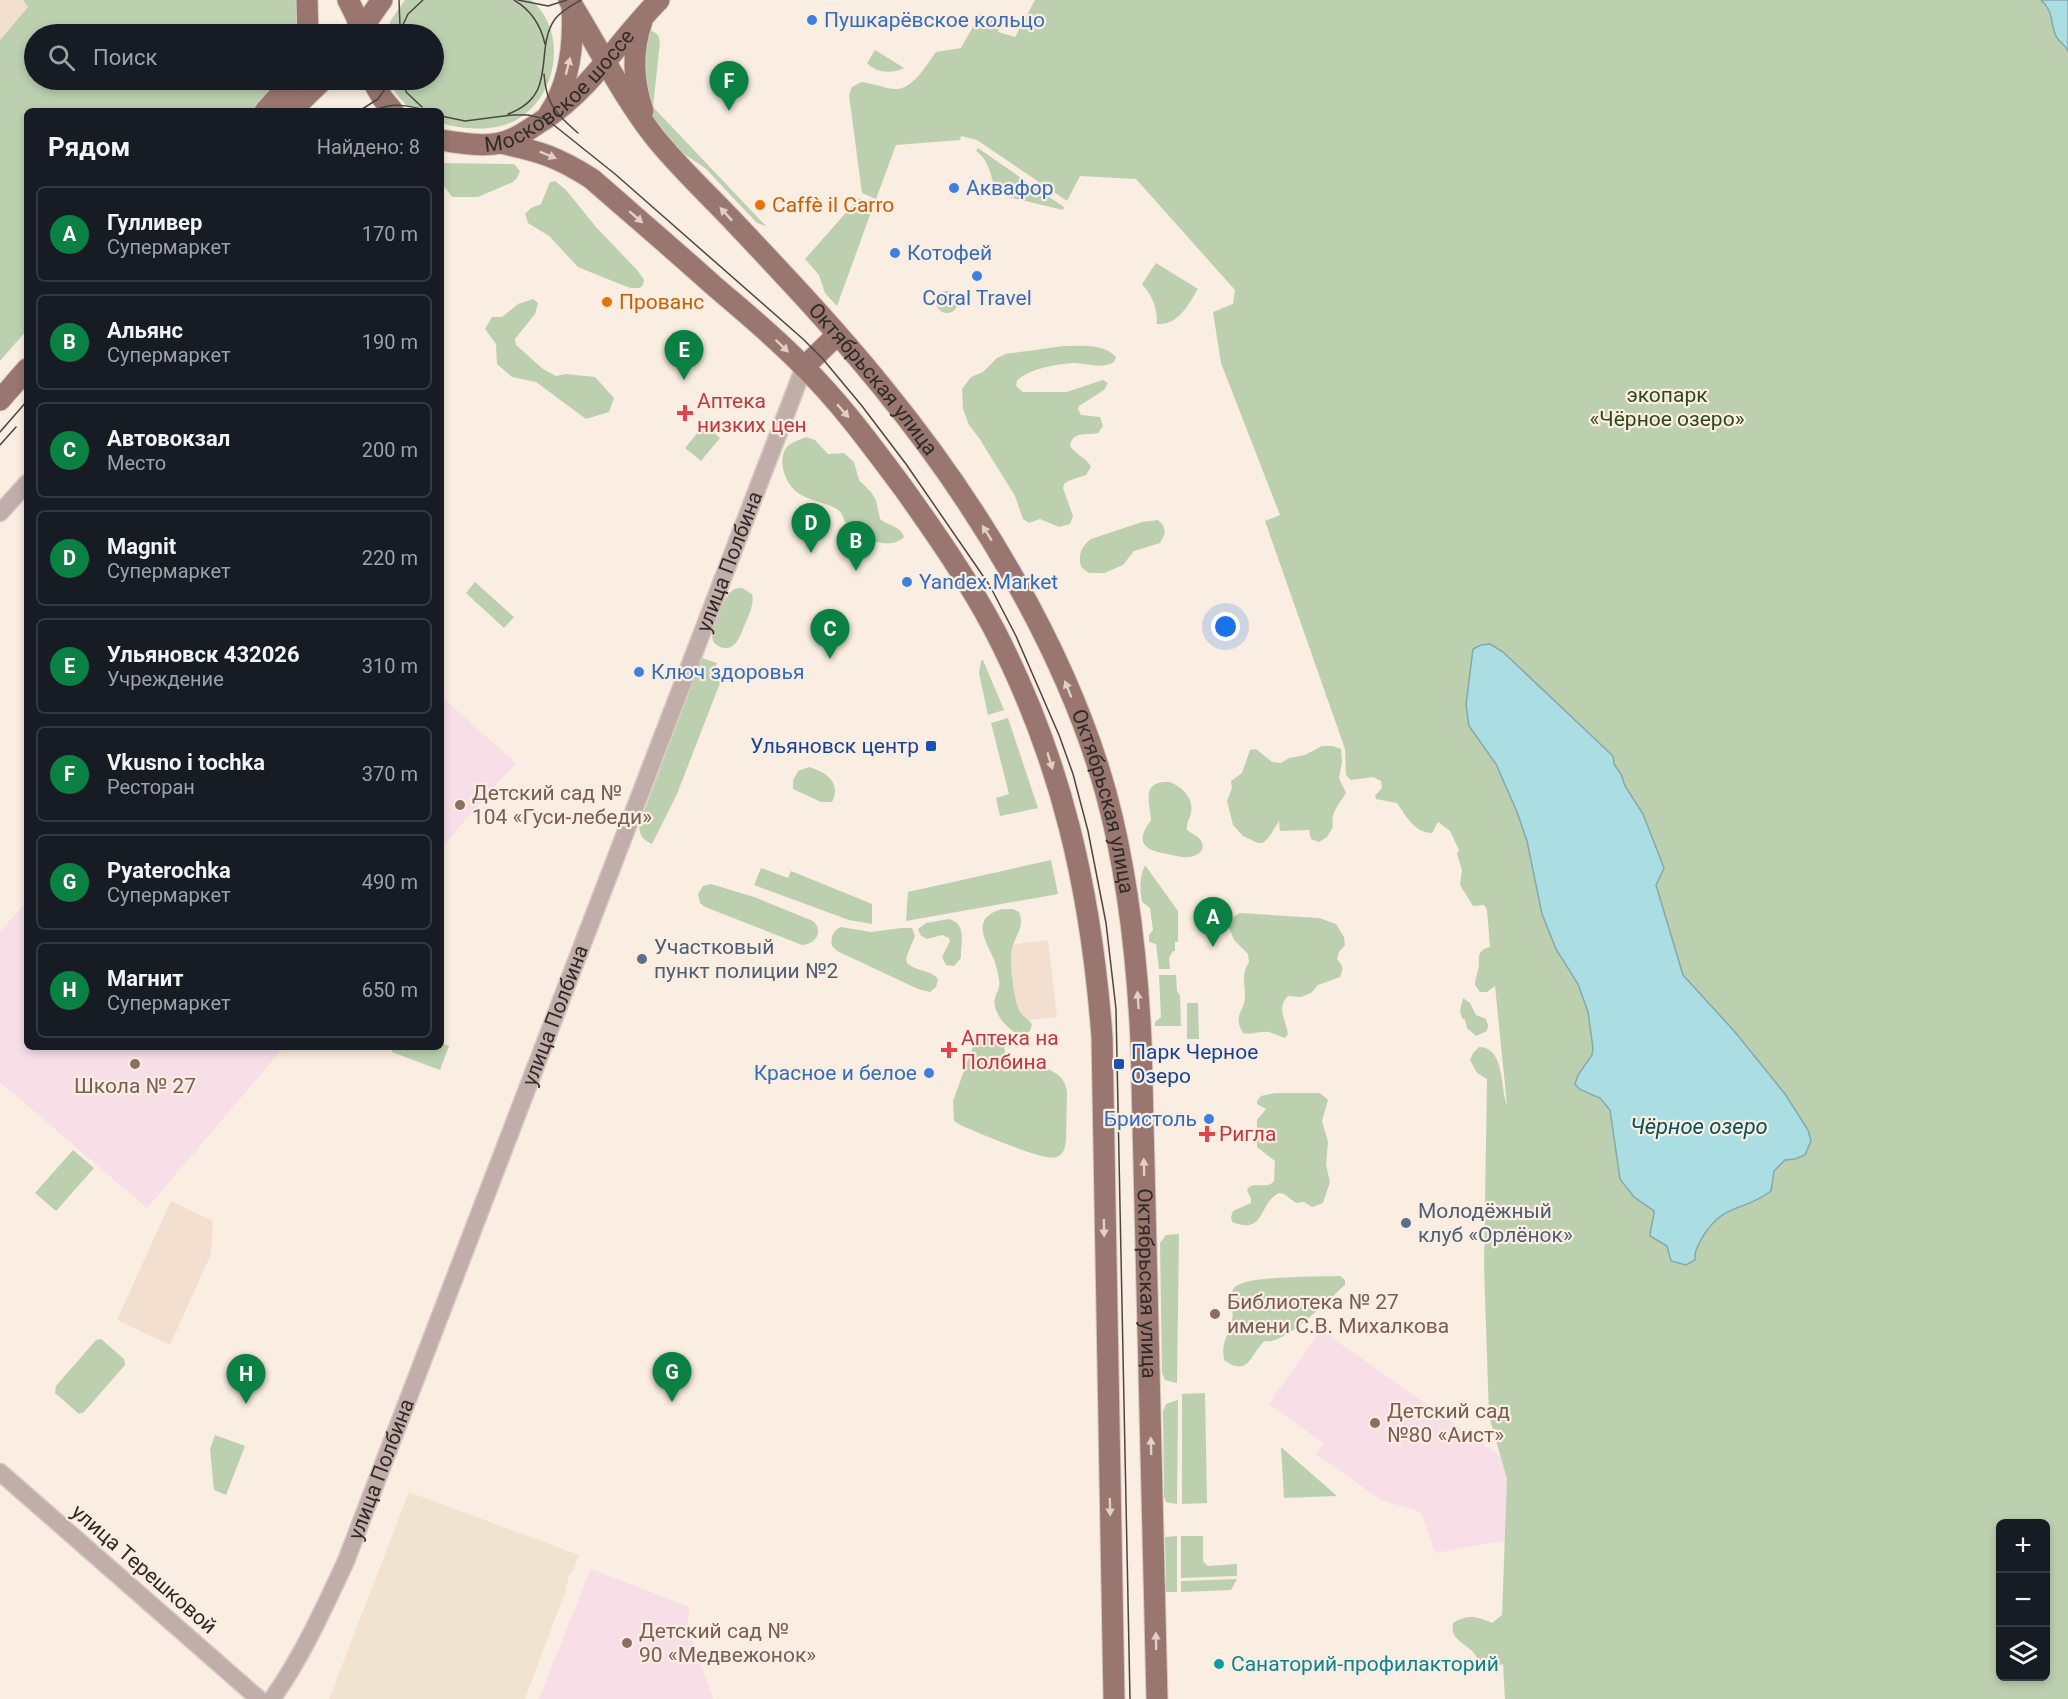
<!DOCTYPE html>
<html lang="ru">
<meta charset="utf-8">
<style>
:root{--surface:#171b24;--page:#242831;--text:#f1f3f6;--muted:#9ea1a6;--line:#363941;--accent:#0b8043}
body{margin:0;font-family:Roboto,sans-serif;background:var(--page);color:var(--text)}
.controls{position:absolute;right:18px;bottom:18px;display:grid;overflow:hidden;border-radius:9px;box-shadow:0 3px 9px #0003}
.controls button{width:54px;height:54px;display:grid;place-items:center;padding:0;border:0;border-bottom:2px solid var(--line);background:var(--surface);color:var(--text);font:30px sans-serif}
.you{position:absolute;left:1226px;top:627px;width:21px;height:21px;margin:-15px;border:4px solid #fff;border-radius:50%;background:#1a73e8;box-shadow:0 0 0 9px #1a73e833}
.badge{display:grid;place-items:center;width:39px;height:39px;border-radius:50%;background:var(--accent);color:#fff;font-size:20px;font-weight:700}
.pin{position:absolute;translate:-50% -50px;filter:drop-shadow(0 2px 3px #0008)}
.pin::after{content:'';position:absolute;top:32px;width:21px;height:18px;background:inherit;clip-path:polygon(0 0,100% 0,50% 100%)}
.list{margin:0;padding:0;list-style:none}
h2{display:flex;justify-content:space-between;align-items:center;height:78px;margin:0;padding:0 24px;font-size:26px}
h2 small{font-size:20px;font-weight:400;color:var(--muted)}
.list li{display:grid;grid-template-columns:39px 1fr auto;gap:18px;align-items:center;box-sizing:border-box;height:96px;margin:0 12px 12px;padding:0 12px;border:2px solid var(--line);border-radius:9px}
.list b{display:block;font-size:22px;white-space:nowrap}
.list p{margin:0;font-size:20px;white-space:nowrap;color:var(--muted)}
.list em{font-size:20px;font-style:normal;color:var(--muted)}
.icon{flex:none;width:33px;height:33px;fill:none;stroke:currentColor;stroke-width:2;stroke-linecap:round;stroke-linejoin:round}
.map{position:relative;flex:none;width:2068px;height:1699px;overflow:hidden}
.search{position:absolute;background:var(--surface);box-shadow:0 3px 9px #0003;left:24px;top:24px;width:420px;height:66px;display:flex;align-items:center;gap:15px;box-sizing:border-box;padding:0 21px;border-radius:33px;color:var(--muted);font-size:22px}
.panel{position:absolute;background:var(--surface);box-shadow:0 3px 9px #0003;left:24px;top:108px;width:420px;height:942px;border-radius:9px}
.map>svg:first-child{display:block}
.built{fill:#f3dfcf}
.education{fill:#f7dee7}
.medical{fill:#f0e4d0}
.green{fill:#bcd0b0;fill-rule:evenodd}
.water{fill:#aadee3;stroke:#85a8ab;stroke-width:1.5}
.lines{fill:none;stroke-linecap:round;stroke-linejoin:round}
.minor-casing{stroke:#d6cac0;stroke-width:19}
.major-casing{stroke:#d6cac0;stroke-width:23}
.minor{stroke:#c1adaa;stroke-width:16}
.major{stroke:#997670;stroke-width:21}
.tram{stroke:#4d4742;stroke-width:1.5}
.oneway{fill:#e2cfc5}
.shop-dot{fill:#3f7fe0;stroke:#faede1;stroke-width:2}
.food-dot{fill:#e8710a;stroke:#faede1;stroke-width:2}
.health-dot{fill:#e0444e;stroke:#faede1;stroke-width:2}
.transit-dot{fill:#1a4fb4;stroke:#faede1;stroke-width:2}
.education-dot{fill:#8d6e63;stroke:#faede1;stroke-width:2}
.service-dot{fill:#5c6f8a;stroke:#faede1;stroke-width:2}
.culture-dot{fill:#0f9aa8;stroke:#faede1;stroke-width:2}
.labels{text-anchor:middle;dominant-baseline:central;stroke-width:4.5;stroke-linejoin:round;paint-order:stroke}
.shop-label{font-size:21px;fill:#366cbe;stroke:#faede1;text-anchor:start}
.street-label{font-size:21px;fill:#302b27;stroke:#faede1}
.food-label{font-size:21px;fill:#c56008;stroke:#faede1;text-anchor:start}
.park-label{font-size:21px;fill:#2e4917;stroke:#faede1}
.health-label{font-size:21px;fill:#be3a42;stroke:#faede1;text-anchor:start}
.transit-label{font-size:21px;fill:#164399;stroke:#faede1;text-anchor:end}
.education-label{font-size:21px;fill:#785e54;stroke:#faede1;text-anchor:start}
.service-label{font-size:21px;fill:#4e5e75;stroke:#faede1;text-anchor:start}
.culture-label{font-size:21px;fill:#0d838f;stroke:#faede1;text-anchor:start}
.water-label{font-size:22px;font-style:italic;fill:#065359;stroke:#faede1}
</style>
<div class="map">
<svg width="2068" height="1699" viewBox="0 0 2068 1699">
<rect width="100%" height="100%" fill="#faede1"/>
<path class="built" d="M0 0H34L0 40Z
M1048 940 1057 1017 1018 1021 1009 945Z
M171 1201 213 1221 211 1254 170 1345 117 1320Z"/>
<path class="education" d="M441 696 516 763 441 848Z
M27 901V1047H284L147 1208 0 1082V932Z
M1321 1330 1503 1458 1519 1538 1435 1553 1421 1512 1381 1500 1316 1454 1324 1443 1269 1404Z
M591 1569 689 1607 688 1627 713 1699H539Z"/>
<path class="medical" d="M409 1492 579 1555 573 1571 569 1575 565 1592 525 1699H329Z"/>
<path class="green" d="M23 0H301L302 34H34V80H286L258 111H27V330L0 361V40L28 7Z
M405 0H531C568 31 558 95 518 119 497 132 464 130 441 123V111H413C402 102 394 93 390 80H434V34H387L391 20Z
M1035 0H2041C2055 13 2049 21 2056 36 2059 43 2066 44 2068 52V1699H1505L1503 1664 1491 1669 1485 1670C1479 1664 1477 1655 1471 1650 1461 1641 1450 1638 1453 1623 1467 1614 1477 1616 1492 1623L1502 1615 1507 1479 1489 1416 1484 1267 1487 1079 1477 1073 1470 1060 1473 1053 1479 1047C1505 1047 1500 1088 1507 1105L1495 986 1487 992H1480L1475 985C1475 979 1477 975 1478 970 1481 959 1474 951 1490 947L1487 910 1484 905 1473 906 1460 885 1462 870 1457 854 1459 850 1450 831 1438 822 1432 833C1415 833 1406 816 1397 803L1376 799 1375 796 1382 788 1381 781 1373 777 1351 780 1346 775 1345 749 1265 521 1280 515 1221 363 1213 312 1233 304 1235 290 1136 179 1080 176 1067 201 977 140 961 136 960 140 896 145 876 199 862 193 849 95 852 87 861 82C873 83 883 88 894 89 912 91 927 64 936 52L961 48 980 14 1001 25 998 32 1015 37ZM2000 1524H2046V1676H2000Z
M651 30 658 35 660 42 653 107 766 226 757 223 705 168 680 151 658 127 649 111 638 73Z
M875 50 904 68C894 74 875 73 867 63Z
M978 148 1024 180 1012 198 1003 195 996 189C989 174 991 162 976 151Z
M441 163 514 164 520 171 517 178 513 182 478 197H452L441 182Z
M555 181 566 190 596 227 638 271 644 280 643 285 640 288H631L622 285 578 267 549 236 528 223 525 214 531 208 541 204 550 182Z
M1025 181 1064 207 1063 210 1013 198Z
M859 198 874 204 837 306 825 293 819 275 805 259Z
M1156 263 1198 289C1187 306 1179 325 1157 324 1157 307 1153 297 1142 284Z
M936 302a11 11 0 1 1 22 0a11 11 0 1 1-22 0Z
M533 299 538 303 535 314 515 339 516 345 543 369 556 376 566 374 595 377 614 398 609 412 586 419 536 382 512 377 497 364 496 344 485 329 492 317H502L518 304Z
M1064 346C1080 346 1104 343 1116 357L1114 362C1102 369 1089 364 1076 363 1061 363 1026 369 1017 381L1016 386 1023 392H1067L1103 380 1108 383 1104 390 1079 406 1078 409 1081 415 1100 417 1103 426 1098 433C1086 436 1073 430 1070 446 1076 455 1087 458 1091 467L1086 475 1068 481 1064 484 1063 488 1073 516 1070 524 1059 527 1040 519 1029 523 1023 519 1015 496 979 438 969 425 963 409 962 389 971 377 983 372 997 358 1006 354Z
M704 425 720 438 701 461 685 448Z
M806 437 815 440 828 454 844 453 854 462 859 480 871 492 876 500 880 519C888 526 901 526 904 537 891 551 861 539 849 528 843 522 844 513 837 509 825 502 810 501 798 493 786 485 777 462 786 448 790 442 800 440 806 437Z
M1158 520 1163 525 1165 533 1160 543 1134 551 1123 565 1104 573H1089L1081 567C1078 554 1081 547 1091 539L1142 522Z
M475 582 514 617 504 628 466 593Z
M742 588 752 594C755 605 747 618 743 629 739 639 734 652 720 647 717 645 715 644 713 641 709 630 724 596 733 590 737 588 738 588 742 588Z
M702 658 717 663 713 674 722 678 677 794 652 844C641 839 638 833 640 822Z
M983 660 1004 710 988 715 979 673 981 661Z
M1008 718 1038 808 1000 816 996 798 1009 794 991 723Z
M1322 746H1333L1341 749 1342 762 1339 778 1346 793C1339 804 1330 813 1333 827L1327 837 1319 842 1311 839 1309 830 1280 831 1279 821 1269 837 1263 843H1258L1243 836 1233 825 1227 801 1232 788 1231 781 1242 773 1250 750 1256 749 1272 762 1281 763 1289 758 1305 755Z
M809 767C826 772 842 783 832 802H821L793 789V781L798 771Z
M1170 782C1182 787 1194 798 1191 812 1190 819 1186 823 1187 830 1195 837 1205 837 1202 850 1191 863 1176 855 1162 853 1139 848 1138 838 1151 820 1150 803 1140 780 1170 782Z
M1051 860 1058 894 906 921 908 892Z
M1145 865 1178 911V942H1175V951H1173L1169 958 1170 969H1159L1156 944 1149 942V935L1153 930 1150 908 1142 902C1140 889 1139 878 1145 865Z
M761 868 788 878 791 871 872 904V924L849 920 754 885Z
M711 884 754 897 813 921C824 931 816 944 802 945L705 907 700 903 698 894 703 886Z
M1002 909H1013L1019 912C1025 927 1016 934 1012 948 1009 959 1014 999 1019 1010 1022 1016 1028 1019 1032 1024L1030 1031 1023 1035C1010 1034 991 1012 995 998 997 991 1001 987 999 980 998 971 995 961 991 953 981 932 975 917 1002 909Z
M1240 913 1319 918 1336 924 1344 937 1345 945 1339 952 1337 959C1343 966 1344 968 1340 977L1318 985 1311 993 1301 997 1288 996C1276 1008 1286 1020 1288 1034L1285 1038C1278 1036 1271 1031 1264 1032 1255 1032 1252 1035 1243 1033 1232 1014 1245 1012 1245 996 1245 982 1241 974 1249 962L1248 954 1234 940 1228 925 1233 917Z
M949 919C968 924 960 944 961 958L954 966 946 965 942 957 950 941 949 938 942 935 927 939 921 936 918 929 926 923Z
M841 927 871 932 902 928H912L915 936 906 958 907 963C917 972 930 969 938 979L936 987 930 992 918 989 837 951 832 946C830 938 834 929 841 927Z
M1159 975H1176L1177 991 1180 995 1181 1026H1155V1022L1161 1017Z
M1463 998 1470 1003 1476 1015 1486 1019 1488 1025 1487 1031 1476 1036 1467 1028 1465 1020 1462 1018 1460 1011Z
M1187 1003H1198L1199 1039H1187Z
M988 1036H999L1003 1038 1005 1053 1011 1062C1019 1065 1023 1062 1031 1062 1036 1061 1040 1065 1044 1067 1057 1074 1064 1076 1067 1091L1066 1141C1065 1148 1064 1154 1057 1157 1044 1162 978 1132 962 1126L954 1121 953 1101 972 1049 975 1043Z
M441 1043 449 1046 440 1070 392 1052 393 1047H441Z
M1275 1093H1320L1328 1100 1322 1121 1328 1142 1326 1165 1330 1182 1323 1203 1312 1207 1304 1202 1296 1203 1284 1194 1279 1193C1257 1204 1267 1235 1232 1222L1231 1217 1233 1211 1251 1203V1199L1247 1190C1253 1179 1266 1191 1274 1181L1275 1161 1257 1147V1120L1266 1109 1257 1104V1101L1261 1096Z
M73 1150 94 1168 56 1211 35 1193Z
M1179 1234 1177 1383 1165 1380 1162 1373 1160 1243 1166 1235Z
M1340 1276 1345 1280V1285C1330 1298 1284 1346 1265 1341 1251 1351 1250 1379 1224 1360 1221 1342 1228 1336 1232 1320 1235 1309 1226 1299 1234 1288 1243 1275 1321 1277 1340 1276Z
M101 1339 124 1359 125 1365 84 1412 79 1414 55 1393 56 1386 96 1340Z
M1205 1393 1207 1503 1182 1504V1394Z
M1178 1400 1177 1504 1166 1502 1164 1496 1163 1411 1166 1404Z
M215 1435 245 1446 226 1495 214 1490 210 1449Z
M1281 1447 1337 1496 1284 1498Z
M1177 1536V1592H1165L1162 1587 1166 1583 1165 1537Z
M1181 1536H1203V1561L1208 1566 1237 1564V1576L1181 1578Z
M1237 1579 1231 1590 1181 1592V1581Z"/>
<path class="water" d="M2041 0H2068V52C2066 44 2059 43 2056 36 2049 21 2055 13 2041 0Z
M1490 644 1503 652 1613 756 1614 764 1621 774 1625 786 1643 814 1664 868 1656 885 1683 975 1735 1032 1785 1094 1808 1130 1811 1141 1805 1155 1795 1159 1785 1160 1774 1171 1771 1191C1744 1212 1723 1202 1702 1238 1698 1246 1694 1251 1695 1260L1686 1265 1671 1261 1667 1246 1650 1236C1650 1227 1654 1220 1654 1211L1634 1197 1620 1179 1610 1110 1600 1098 1579 1089 1575 1084 1578 1075 1592 1055 1593 1048 1588 1012 1578 984 1556 949 1542 914 1527 841 1517 812 1496 764 1469 726 1466 705 1473 649 1481 645Z"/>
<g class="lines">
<g class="minor-casing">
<g id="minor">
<path d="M0 513 27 483"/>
<path d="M0 1472 259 1699"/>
<path id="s1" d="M272 1699C302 1657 324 1608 346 1561L804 367"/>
</g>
</g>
<g class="major-casing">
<g id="major">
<path d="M307 0 308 34"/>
<path d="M348 0 356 16 362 34"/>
<path id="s2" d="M569 0C597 45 621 93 653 135 678 167 709 195 736 224 787 278 837 331 883 388 977 503 1066 649 1106 793 1128 874 1137 957 1141 1041L1157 1699"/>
<path d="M642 21C632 50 633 82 643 111"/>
<path d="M358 34 382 0"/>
<path d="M372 80 383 99 393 111"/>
<path d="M265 111 293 80"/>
<path d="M291 111 323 80"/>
<path d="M549 114C570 83 574 44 572 8"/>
<path id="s3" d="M441 140C460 143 482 147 500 143 517 139 531 128 545 119 593 87 619 40 659 0"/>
<path d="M500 143C539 151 558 157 592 179 632 214 673 249 713 285 743 311 774 336 802 365 840 402 872 446 904 489 936 534 968 580 994 629 1062 760 1091 891 1102 1037L1114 1699"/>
<path d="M804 367 837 335"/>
<path d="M0 400 27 369"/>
</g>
</g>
<use href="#minor" class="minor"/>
<use href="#major" class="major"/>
<path class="tram" d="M399 0 400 26
M514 0C531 10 541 26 545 44
M518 0 548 6 567 0
M400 31 408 14 423 0
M544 74C546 104 556 114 578 133
M400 80 407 93 422 107
M359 111 378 99 391 80
M373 111C392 102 408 105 428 111
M508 114C560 95 533 50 555 19 561 11 572 5 581 0
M441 116 465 121 512 115H528L545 119 555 126 615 174 803 339 822 358 862 406 906 464 990 586 1016 636 1059 735 1073 774 1088 831 1106 923 1116 1009 1130 1699
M0 432 27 401
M0 445 16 427"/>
</g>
<defs><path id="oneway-solid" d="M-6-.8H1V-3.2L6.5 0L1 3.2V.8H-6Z" transform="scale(1.5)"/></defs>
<g class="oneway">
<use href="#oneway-solid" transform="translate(568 66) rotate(-76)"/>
<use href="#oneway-solid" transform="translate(548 155) rotate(22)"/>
<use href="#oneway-solid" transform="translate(726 214) rotate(-133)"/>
<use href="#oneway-solid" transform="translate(636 217) rotate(41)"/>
<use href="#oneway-solid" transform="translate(782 346) rotate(44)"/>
<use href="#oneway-solid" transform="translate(843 411) rotate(49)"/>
<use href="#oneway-solid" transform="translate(987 533) rotate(-122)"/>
<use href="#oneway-solid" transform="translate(1068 689) rotate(-112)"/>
<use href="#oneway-solid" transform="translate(1050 761) rotate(73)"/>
<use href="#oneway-solid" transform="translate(1138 1000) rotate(-94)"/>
<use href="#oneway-solid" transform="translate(1144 1167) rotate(-91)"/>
<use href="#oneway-solid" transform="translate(1104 1228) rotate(89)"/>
<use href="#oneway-solid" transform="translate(1151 1446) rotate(-91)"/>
<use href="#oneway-solid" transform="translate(1110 1507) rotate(89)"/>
<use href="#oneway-solid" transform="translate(1156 1641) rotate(-91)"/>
</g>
<g class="shop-dot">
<circle cx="812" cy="20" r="6"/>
<circle cx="954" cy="188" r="6"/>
<circle cx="895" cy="253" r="6"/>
<circle cx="977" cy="276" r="6"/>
<circle cx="907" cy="582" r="6"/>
<circle cx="639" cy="672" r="6"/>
<circle cx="929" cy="1073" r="6"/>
<circle cx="1209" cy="1119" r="6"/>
</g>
<g class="food-dot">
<circle cx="760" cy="205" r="6"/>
<circle cx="607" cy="302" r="6"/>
</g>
<g class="health-dot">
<path d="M682 404h6v6h6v6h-6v6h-6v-6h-6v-6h6z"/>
<path d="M946 1041h6v6h6v6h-6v6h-6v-6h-6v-6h6z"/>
<path d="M1204 1125h6v6h6v6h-6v6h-6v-6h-6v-6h6z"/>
</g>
<g class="transit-dot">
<rect x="925" y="740" width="12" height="12" rx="3"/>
<rect x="1113" y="1058" width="12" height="12" rx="3"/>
</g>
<g class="education-dot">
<circle cx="460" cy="805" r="6"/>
<circle cx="135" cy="1064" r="6"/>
<circle cx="1215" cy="1314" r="6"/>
<circle cx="1375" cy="1423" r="6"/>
<circle cx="627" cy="1643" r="6"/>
</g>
<g class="service-dot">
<circle cx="642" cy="959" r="6"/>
<circle cx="1406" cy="1223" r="6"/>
</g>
<circle class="culture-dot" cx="1219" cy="1664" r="6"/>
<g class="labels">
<g class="shop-label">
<text x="824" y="20">Пушкарёвское кольцо</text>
<text x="966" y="188">Аквафор</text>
<text x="907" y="253">Котофей</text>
<text x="977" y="298" text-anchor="middle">Coral Travel</text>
<text x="919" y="582">Yandex.Market</text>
<text x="651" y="672">Ключ здоровья</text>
<text x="917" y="1073" text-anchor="end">Красное и белое</text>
<text x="1197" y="1119" text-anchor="end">Бристоль</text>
</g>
<g class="street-label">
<text stroke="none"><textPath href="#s3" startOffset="138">Московское шоссе</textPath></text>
<text stroke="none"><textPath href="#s2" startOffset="488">Октябрьская улица</textPath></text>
<text stroke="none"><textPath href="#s1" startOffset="1227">улица Полбина</textPath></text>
<text stroke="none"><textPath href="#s2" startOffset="974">Октябрьская улица</textPath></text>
<text stroke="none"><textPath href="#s1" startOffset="741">улица Полбина</textPath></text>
<text stroke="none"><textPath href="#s2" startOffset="1460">Октябрьская улица</textPath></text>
<text stroke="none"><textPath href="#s1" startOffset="255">улица Полбина</textPath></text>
<text transform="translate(144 1569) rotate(41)">улица Терешковой</text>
</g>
<g class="food-label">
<text x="772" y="205">Caffè il Carro</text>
<text x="619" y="302">Прованс</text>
</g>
<g class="park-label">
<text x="1667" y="395">экопарк<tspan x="1667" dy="24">«Чёрное озеро»</tspan></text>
</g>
<g class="health-label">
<text x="697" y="401">Аптека<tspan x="697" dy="24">низких цен</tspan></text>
<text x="961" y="1038">Аптека на<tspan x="961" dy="24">Полбина</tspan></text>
<text x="1219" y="1134">Ригла</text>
</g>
<g class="transit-label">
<text x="919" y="746">Ульяновск центр</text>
<text x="1131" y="1052" text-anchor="start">Парк Черное<tspan x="1131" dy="24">Озеро</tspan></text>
</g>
<g class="education-label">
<text x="472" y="793">Детский сад №<tspan x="472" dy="24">104 «Гуси-лебеди»</tspan></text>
<text x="135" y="1086" text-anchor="middle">Школа № 27</text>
<text x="1227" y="1302">Библиотека № 27<tspan x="1227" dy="24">имени С.В. Михалкова</tspan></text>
<text x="1387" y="1411">Детский сад<tspan x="1387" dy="24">№80 «Аист»</tspan></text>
<text x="639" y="1631">Детский сад №<tspan x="639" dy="24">90 «Медвежонок»</tspan></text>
</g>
<g class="service-label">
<text x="654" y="947">Участковый<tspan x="654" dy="24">пункт полиции №2</tspan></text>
<text x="1418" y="1211">Молодёжный<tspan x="1418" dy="24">клуб «Орлёнок»</tspan></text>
</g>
<g class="culture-label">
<text x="1231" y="1664">Санаторий-профилакторий</text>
</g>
<g class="water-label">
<text x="1699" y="1126">Чёрное озеро</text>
</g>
</g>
</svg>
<div class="controls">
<button>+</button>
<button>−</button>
<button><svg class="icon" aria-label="layers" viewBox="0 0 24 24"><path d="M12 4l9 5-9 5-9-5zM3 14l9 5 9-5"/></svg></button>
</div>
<div class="you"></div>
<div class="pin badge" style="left:1213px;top:947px">A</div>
<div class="pin badge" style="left:856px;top:571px">B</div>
<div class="pin badge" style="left:830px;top:659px">C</div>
<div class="pin badge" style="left:811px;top:553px">D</div>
<div class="pin badge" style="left:684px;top:380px">E</div>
<div class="pin badge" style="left:729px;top:111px">F</div>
<div class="pin badge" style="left:672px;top:1402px">G</div>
<div class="pin badge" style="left:246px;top:1404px">H</div>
<div class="search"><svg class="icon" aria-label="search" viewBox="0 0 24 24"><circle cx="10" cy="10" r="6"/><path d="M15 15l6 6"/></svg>Поиск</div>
<section class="panel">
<h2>Рядом<small>Найдено: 8</small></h2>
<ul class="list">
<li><span class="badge">A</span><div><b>Гулливер</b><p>Супермаркет</p></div><em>170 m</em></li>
<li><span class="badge">B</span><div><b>Альянс</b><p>Супермаркет</p></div><em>190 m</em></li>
<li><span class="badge">C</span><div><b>Автовокзал</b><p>Место</p></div><em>200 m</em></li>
<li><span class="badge">D</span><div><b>Magnit</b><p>Супермаркет</p></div><em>220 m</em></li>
<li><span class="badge">E</span><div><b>Ульяновск 432026</b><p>Учреждение</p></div><em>310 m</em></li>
<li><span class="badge">F</span><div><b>Vkusno i tochka</b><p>Ресторан</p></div><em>370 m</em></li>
<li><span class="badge">G</span><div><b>Pyaterochka</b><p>Супермаркет</p></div><em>490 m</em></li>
<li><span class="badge">H</span><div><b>Магнит</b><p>Супермаркет</p></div><em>650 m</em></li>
</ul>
</section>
</div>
